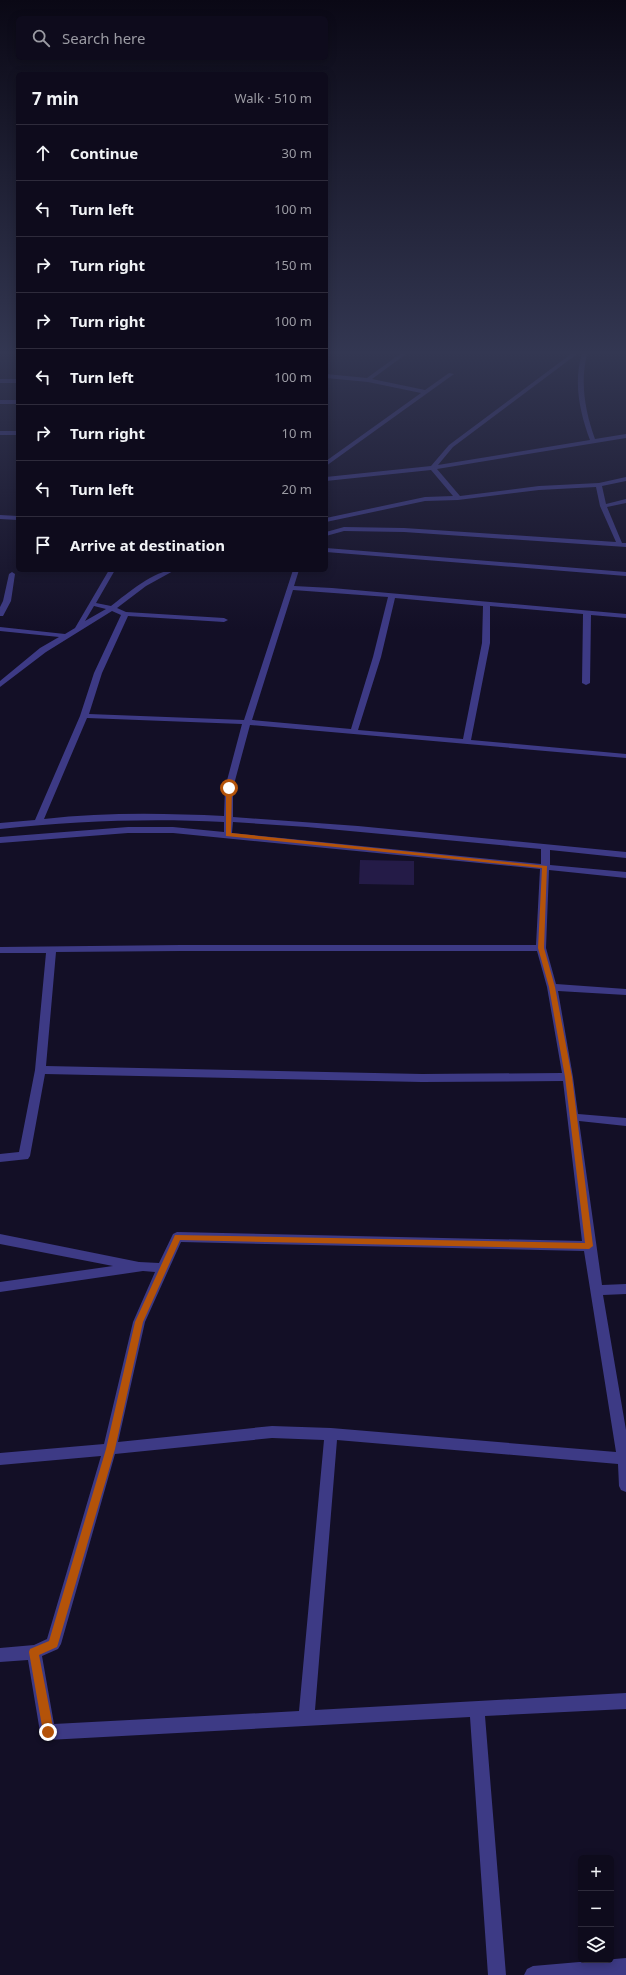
<!DOCTYPE html>
<meta charset="utf-8">
<style>
:root{--surface:#0e0b1c;--page:#1c1929;--text:#f1f3f6;--muted:#9b9ba3;--line:#2e2b3b}
body{margin:0;font-family:"Noto Sans",sans-serif;background:var(--page);color:var(--text)}
.controls{position:absolute;right:12px;bottom:12px;display:grid;overflow:hidden;border-radius:6px;box-shadow:0 2px 10px #0003}
.controls button{width:36px;height:36px;display:grid;place-items:center;padding:0;border:0;border-bottom:1px solid var(--line);background:var(--surface);color:var(--text);font:20px sans-serif}
.stop{position:absolute;width:12px;height:12px;margin:-9px;border:3px solid #b45309;border-radius:50%;background:#fff}
.stop.end{background:#b45309;border-color:#fff;box-shadow:0 1px 4px #0008}
.list{margin:0;padding:0;list-style:none}
h2{display:flex;justify-content:space-between;align-items:center;height:52px;margin:0;padding:0 16px;font-size:17px}
h2 small{font-size:13px;font-weight:400;color:var(--muted)}
.list li{display:grid;grid-template-columns:26px 1fr auto;gap:12px;align-items:center;box-sizing:border-box;height:56px;padding:0 16px;border-top:1px solid var(--line)}
.list b{display:block;font-size:15px;white-space:nowrap}
.list em{font-size:13px;font-style:normal;color:var(--muted)}
.icon{flex:none;width:22px;height:22px;fill:none;stroke:currentColor;stroke-width:2;stroke-linecap:round;stroke-linejoin:round}
.map{position:relative;flex:none;width:626px;height:1975px;overflow:hidden}
.search{position:absolute;background:var(--surface);box-shadow:0 2px 10px #0003;left:16px;top:16px;width:312px;height:44px;display:flex;align-items:center;gap:10px;box-sizing:border-box;padding:0 14px;border-radius:6px;color:var(--muted);font-size:15px}
.panel{position:absolute;background:var(--surface);box-shadow:0 2px 10px #0003;left:16px;top:72px;width:312px;height:500px;border-radius:6px}
.map>svg:first-child{display:block}
.building{fill:#241b47}
.lines{fill:none;stroke-linecap:round;stroke-linejoin:round}
.minor{fill:#3d3a85;fill-rule:evenodd}
.route{fill:#b45309}
</style>
<div class="map">
<svg width="626" height="1975" viewBox="0 0 626 1975">
<rect width="100%" height="100%" fill="#130f26"/>
<path class="building" d="M360 860 414 861V885L359 884Z"/>
<g class="lines">
<path class="minor" d="M400 354H406L372 379 425 390 449 373 454 374 326 466V461L421 393 368 382 326 378V374L367 378Z
M571 354H577L453 447 438 465 590 440C580 413 573 382 582 354H587C580 383 585 411 595 439L626 434V438L437 469 460 496 539 486 599 483 626 477V481L602 486 606 504 626 499V503L607 507 622 543H626V547L404 532 344 531 326 536V532L344 527 404 528 616 542 600 506 596 487 539 490 458 500 425 501 326 522V518L425 497 453 496 431 470 326 481V477L431 466 449 445Z
M0 379H18V383H0Z
M0 400H18V404H0Z
M0 431H18V435H0Z
M0 515 18 516V520L0 519Z
M326 548 626 572V576L326 552Z
M109 570H115L96 603 111 606C128 593 154 570 175 570L146 586 117 608 126 612 224 618 228 620 224 622 128 616 102 673 89 714 244 720 293 570H299L294 586 332 588 626 614V618L591 615 590 683 586 685 582 683 583 614 490 606V643L471 740 626 754V758L250 725 233 788V817L358 826 626 852V858L550 850V865L626 872V878L549 870 546 948 556 984 626 989V995L558 991 573 1077 578 1114 626 1118V1126L579 1121 602 1285 626 1284V1294L603 1295 626 1430V1492L621 1490 619 1486 618 1464 337 1440 315 1710 626 1693V1709L485 1716 506 1975H488L470 1717 48 1740 42 1738 40 1732 28 1660 0 1662V1648L34 1645 47 1639 101 1456 0 1465V1453L104 1444 133 1322 155 1272 143 1271 0 1292V1282L113 1266 0 1244V1234L139 1262 159 1263 173 1234 177 1232 582 1241 563 1081 422 1082 45 1074 30 1156 28 1159 0 1162V1154L19 1152 35 1070 46 953H0V947L181 945H536L540 869 173 833H128L0 843V837L128 827H173L224 832V822C149 818 75 821 0 829V823L35 820 80 716 94 673 121 615 112 611 46 652 0 687V681L40 648 59 637 0 631V627L65 634 75 628ZM293 590 388 597 373 657 351 729 252 720ZM395 598 483 606 482 643 463 739 358 730 381 657ZM94 606 106 609 85 621ZM87 718 242 724 225 788 224 816C165 813 104 812 44 819ZM233 822 307 827 541 849V864L232 833ZM181 951H537L547 987 562 1073 422 1074 46 1066 56 952ZM181 1242 584 1251 616 1452 331 1428 272 1426 118 1442 145 1322ZM272 1438 324 1440 299 1711 54 1724 42 1656 58 1649 61 1644 115 1454Z
M12 572 15 574 11 601 3 616H0V607L3 601 9 574Z
M626 1958V1975H524L527 1969 533 1966Z"/>
</g>
<linearGradient id="sky" x2="0" y2="1"><stop stop-color="#0a0815"/><stop offset="0.56" stop-color="#333752"/><stop offset="1" stop-color="#333752" stop-opacity="0"/></linearGradient>
<rect width="626" height="630" fill="url(#sky)"/>
<path class="route" d="M229 786 232 788 231 833 547 866 544 948 555 987 572 1077 593 1246 589 1249 180 1240 143 1322 115 1449 58 1644 57 1647 39 1655 54 1732 52 1735 48 1737 45 1735 43 1732 29 1652 30 1649 49 1641 106 1449 135 1322 175 1235 585 1243 565 1077 549 987 538 948 542 868 226 836V788Z"/>
</svg>
<div class="controls">
<button>+</button>
<button>−</button>
<button><svg class="icon" aria-label="layers" viewBox="0 0 24 24"><path d="M12 4l9 5-9 5-9-5zM3 14l9 5 9-5"/></svg></button>
</div>
<div class="stop" style="left:229px;top:788px"></div>
<div class="stop end" style="left:48px;top:1732px"></div>
<div class="search"><svg class="icon" aria-label="search" viewBox="0 0 24 24"><circle cx="10" cy="10" r="6"/><path d="M15 15l6 6"/></svg>Search here</div>
<section class="panel">
<h2>7 min<small>Walk · 510 m</small></h2>
<ul class="list">
<li><svg class="icon" aria-label="ahead" viewBox="0 0 24 24"><path d="M12 20V5M6 11l6-6 6 6"/></svg><div><b>Continue</b></div><em>30 m</em></li>
<li><svg class="icon" aria-label="left" viewBox="0 0 24 24"><path d="M17 20v-9H6M10 6l-5 5 5 5"/></svg><div><b>Turn left</b></div><em>100 m</em></li>
<li><svg class="icon" aria-label="right" viewBox="0 0 24 24"><path d="M7 20v-9h11M14 6l5 5-5 5"/></svg><div><b>Turn right</b></div><em>150 m</em></li>
<li><svg class="icon" aria-label="right" viewBox="0 0 24 24"><path d="M7 20v-9h11M14 6l5 5-5 5"/></svg><div><b>Turn right</b></div><em>100 m</em></li>
<li><svg class="icon" aria-label="left" viewBox="0 0 24 24"><path d="M17 20v-9H6M10 6l-5 5 5 5"/></svg><div><b>Turn left</b></div><em>100 m</em></li>
<li><svg class="icon" aria-label="right" viewBox="0 0 24 24"><path d="M7 20v-9h11M14 6l5 5-5 5"/></svg><div><b>Turn right</b></div><em>10 m</em></li>
<li><svg class="icon" aria-label="left" viewBox="0 0 24 24"><path d="M17 20v-9H6M10 6l-5 5 5 5"/></svg><div><b>Turn left</b></div><em>20 m</em></li>
<li><svg class="icon" aria-label="arrive" viewBox="0 0 24 24"><path d="M6 21V4h12l-3 4 3 4H6"/></svg><div><b>Arrive at destination</b></div></li>
</ul>
</section>
</div>
